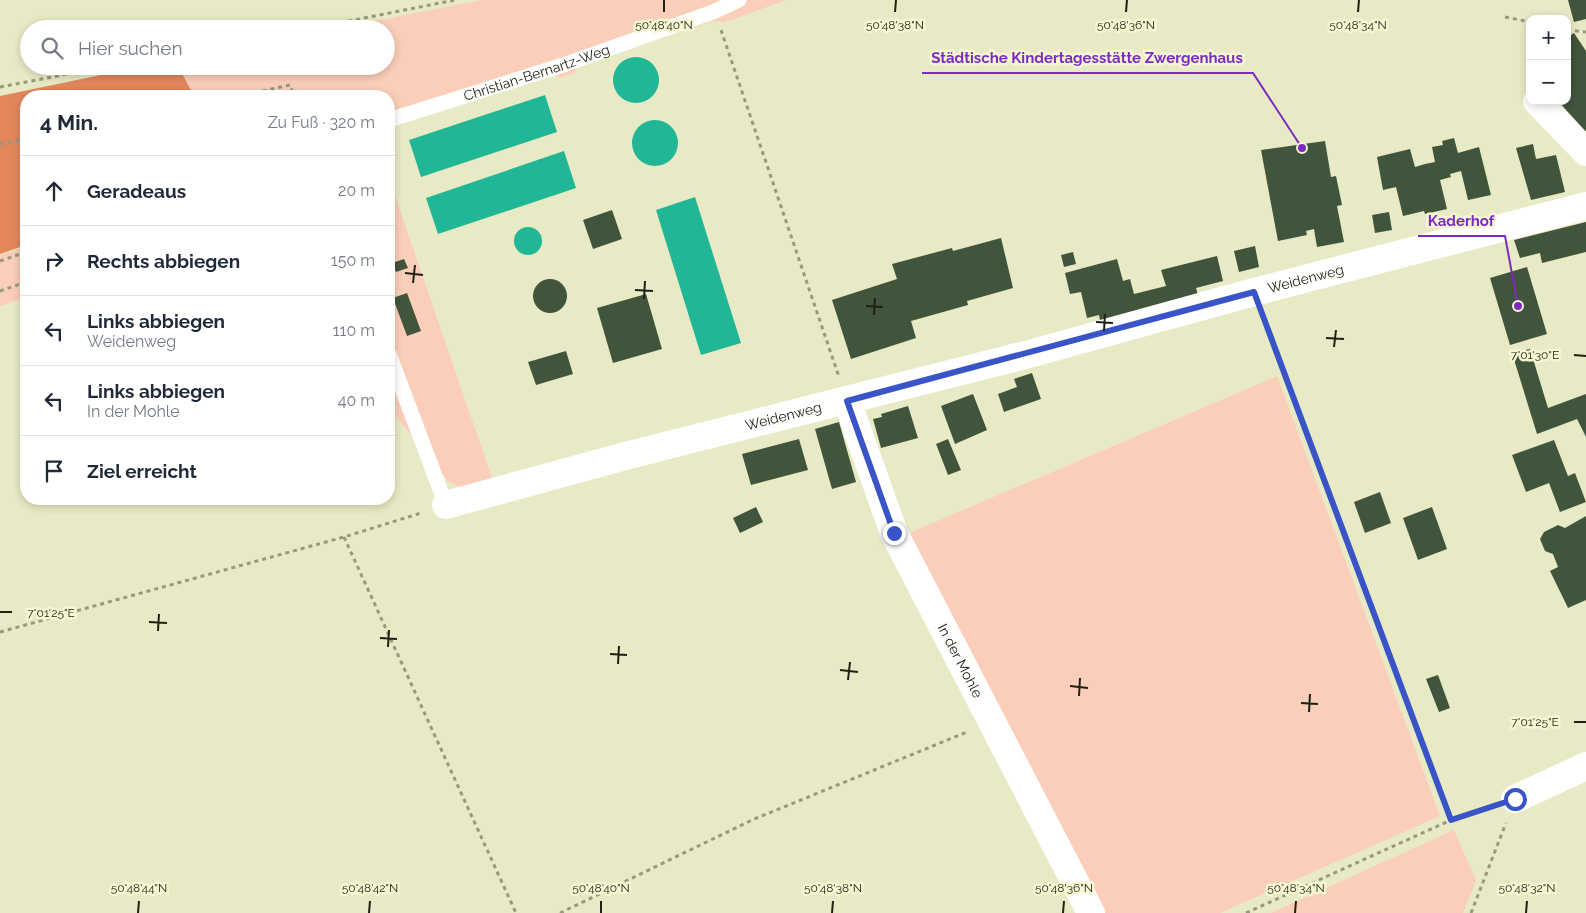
<!DOCTYPE html>
<html lang="de">
<meta charset="utf-8">
<style>
:root{--surface:#fff;--page:#f6f6f7;--text:#1f2937;--muted:#747a83;--line:#e0e1e3}
body{margin:0;font-family:Raleway,sans-serif;background:var(--page);color:var(--text)}
.controls{position:absolute;right:15px;top:15px;display:grid;overflow:hidden;border-radius:10px;box-shadow:0 2px 8px #0003}
.controls button{width:45px;height:45px;display:grid;place-items:center;padding:0;border:0;border-bottom:1px solid var(--line);background:var(--surface);color:var(--text);font:25px sans-serif}
.stop{position:absolute;width:15px;height:15px;margin:-11px;border:4px solid #3954c6;border-radius:50%;background:#fff}
.stop.end{background:#3954c6;border-color:#fff;box-shadow:0 1px 5px #0008}
.list{margin:0;padding:0;list-style:none}
h2{display:flex;justify-content:space-between;align-items:center;height:65px;margin:0;padding:0 20px;font-size:21px}
h2 small{font-size:16px;font-weight:400;color:var(--muted)}
.list li{display:grid;grid-template-columns:32px 1fr auto;gap:15px;align-items:center;box-sizing:border-box;height:70px;padding:0 20px;border-top:1px solid var(--line)}
.list b{display:block;font-size:19px;white-space:nowrap}
.list p{margin:0;font-size:16px;white-space:nowrap;color:var(--muted)}
.list em{font-size:16px;font-style:normal;color:var(--muted)}
.icon{flex:none;width:28px;height:28px;fill:none;stroke:currentColor;stroke-width:2;stroke-linecap:round;stroke-linejoin:round}
.map{position:relative;flex:none;width:1586px;height:913px;overflow:hidden}
.search{position:absolute;background:var(--surface);box-shadow:0 2px 8px #0003;left:20px;top:20px;width:375px;height:55px;display:flex;align-items:center;gap:12px;box-sizing:border-box;padding:0 18px;border-radius:28px;color:var(--muted);font-size:19px}
.panel{position:absolute;background:var(--surface);box-shadow:0 2px 8px #0003;left:20px;top:90px;width:375px;height:415px;border-radius:20px}
.map>svg:first-child{display:block}
.green{fill:#fbceb9}
.forest{fill:#e3875b}
.water{fill:#21b695}
.building{fill:#40553c}
.lines{fill:none;stroke-linecap:round;stroke-linejoin:round}
.path{stroke:#97997d;stroke-width:3;stroke-dasharray:4 4;stroke-linecap:butt}
.lane{stroke:#fff;stroke-width:15}
.street{stroke:#fff;stroke-width:28}
.route{stroke:#3954c6;stroke-width:6}
.ticks{fill:none;stroke:#1f2012;stroke-width:2}
.labels{text-anchor:middle;dominant-baseline:central;stroke-width:5;stroke-linejoin:round;paint-order:stroke}
.street-label{font-size:14px;fill:#1f2012;stroke:#f6f7d2}
.ticks-label{font-size:12px;text-anchor:middle;fill:#1f2012;stroke:#f6f7d2;stroke-width:5;stroke-linejoin:round;paint-order:stroke}
.leader{fill:none;stroke:#7b2cbf;stroke-width:2}
.callout-dot{fill:#7b2cbf;stroke:#f6f7d2;stroke-width:2}
.callout-label{font-size:15px;text-anchor:middle;font-weight:bold;fill:#7b2cbf;stroke:#f6f7d2;stroke-width:5;stroke-linejoin:round;paint-order:stroke}
</style>
<div class="map">
<svg width="1586" height="913" viewBox="0 0 1586 913">
<rect width="100%" height="100%" fill="#e8eac5"/>
<path class="green" d="M482 0H787L725 22 712 21 577 67 574 74 559 78 553 74 389 127V96H194L178 66H386V29H334Z
M389 178 495 487 469 492 448 481 389 408Z
M26 246V297L0 306V255Z
M1277 376 1440 816 1220 913H1105L973 666 907 534Z
M1454 830 1476 880 1463 913H1271Z"/>
<path class="forest" d="M144 66H178L194 96H26V245L0 254V96Z"/>
<path class="water" d="M613 80a23 23 0 1 1 46 0a23 23 0 1 1-46 0Z
M545 95 557 132 421 177 409 140Z
M632 143a23 23 0 1 1 46 0a23 23 0 1 1-46 0Z
M564 151 576 188 438 234 426 198Z
M695 197 741 343 701 355 656 210Z
M514 241a14 14 0 1 1 28 0a14 14 0 1 1-28 0Z"/>
<path class="building" d="M1568 0H1586V19L1574 22Z
M1574 33 1586 51V132L1558 101H1567V37Z
M1454 138 1458 153 1479 147 1491 195 1468 200 1461 171 1450 174 1451 177 1440 180 1447 209 1425 214 1424 211 1403 216 1396 187 1383 190 1377 157 1410 149 1415 167 1425 164 1435 162 1432 147 1443 145 1442 141Z
M1325 141 1331 177 1336 176 1342 205 1337 206 1344 242 1317 247 1314 229 1306 231 1307 235 1278 241 1261 150Z
M1533 144 1536 159 1556 155 1565 192 1531 200 1516 148Z
M612 210 622 239 593 249 583 220Z
M1389 212 1392 230 1375 233 1372 215Z
M1586 222V252L1542 263 1540 253 1520 258 1514 240Z
M1001 238 1013 288 967 301 968 305 911 321 916 338 851 359 832 300 897 279 892 264 952 248 953 251Z
M1255 246 1259 267 1239 272 1234 251Z
M1073 252 1076 264 1064 267 1061 255Z
M1217 256 1223 281 1196 288 1198 295 1100 321 1099 315 1087 318 1081 292 1070 294 1065 273 1117 259 1123 281 1130 279 1134 294 1166 286 1161 270Z
M404 259 408 268 396 272 392 263Z
M1527 267 1547 334 1510 345 1490 278Z
M533 296a17 17 0 1 1 34 0a17 17 0 1 1-34 0Z
M407 293 421 331 407 336 393 298Z
M646 294 662 349 613 363 597 308Z
M1530 349 1548 408 1586 394V437L1577 419 1537 434 1512 353Z
M566 351 573 374 536 385 528 362Z
M1032 373 1041 399 1004 412 998 394 1017 387 1014 379Z
M973 394 987 430 955 444 941 406Z
M908 406 918 438 881 448 873 419 882 417 881 414Z
M839 422 856 482 832 489 815 429Z
M799 439 808 470 751 485 742 454Z
M948 439 961 470 948 475 936 444Z
M1554 440 1568 476 1575 473 1586 502 1560 512 1549 483 1526 492 1512 455Z
M1380 492 1391 523 1365 533 1354 502Z
M756 507 763 522 740 533 733 518Z
M1432 507 1447 549 1418 560 1403 518Z
M1586 516V600L1568 608 1550 571 1558 567 1553 554 1545 551 1540 539 1544 532 1558 525 1565 528Z
M1438 675 1450 708 1439 712 1426 679Z"/>
<g class="lines">
<path class="path" d="M1505 17 1530 22
M309 29 455 0
M721 30 839 377
M1567 30 1586 32
M0 87 109 66
M239 96 290 85 294 96
M0 144 26 139
M0 261 26 252
M0 291 26 282
M1263 315 1451 820
M344 537 516 913
M0 632 344 537 421 513
M560 913 752 820 967 732
M1246 913 1451 820 1491 807
M1471 913 1506 823"/>
<g class="lane">
<path id="s1" d="M389 120 563 65 713 12 739 0"/>
<path d="M389 354 446 505"/>
</g>
<g class="street">
<path d="M1537 101 1586 152"/>
<path id="s2" d="M847 401 894 533 1091 913"/>
<path id="s3" d="M446 505 629 455 1029 354 1254 292 1586 206"/>
<path d="M1515 799 1586 766"/>
</g>
</g>
<g class="lines">
<path class="route" d="M894 533 847 401 1254 292 1451 820 1515 799"/>
</g>
<path class="ticks" d="M664 12V0M895 12 896 0M1126 12 1127 0M1358 12 1359 0M405 273 423 275M413 283 415 265M635 290 653 291M644 299 645 281M866 306 883 307M874 315 875 298M1096 322 1113 323M1104 331 1105 314M1326 338 1344 339M1334 347 1336 330M1574 355 1586 356M0 612H12M149 622 167 623M158 631 159 614M380 638 397 639M388 647 389 630M610 654 627 655M618 664 619 646M840 670 858 672M848 680 850 662M1070 686 1088 688M1079 696 1080 678M1301 703 1318 704M1309 712 1310 694M1574 722H1586M138 913 139 901M369 913 370 901M601 913V901M832 913 833 901M1063 913 1064 901M1295 913 1296 901M1526 913 1527 901"/>
<g class="labels">
<g class="street-label">
<text stroke="none"><textPath href="#s1" startOffset="155">Christian-Bernartz-Weg</textPath></text>
<text stroke="none"><textPath href="#s3" startOffset="889">Weidenweg</textPath></text>
<text stroke="none"><textPath href="#s3" startOffset="349">Weidenweg</textPath></text>
<text stroke="none"><textPath href="#s2" startOffset="284">In der Mohle</textPath></text>
</g>
</g>
<g class="ticks-label">
<text x="664" y="29">50°48'40"N</text>
<text x="895" y="29">50°48'38"N</text>
<text x="1126" y="29">50°48'36"N</text>
<text x="1358" y="29">50°48'34"N</text>
<text x="1535" y="359">7°01'30"E</text>
<text x="51" y="617">7°01'25"E</text>
<text x="1535" y="726">7°01'25"E</text>
<text x="139" y="892">50°48'44"N</text>
<text x="370" y="892">50°48'42"N</text>
<text x="601" y="892">50°48'40"N</text>
<text x="833" y="892">50°48'38"N</text>
<text x="1064" y="892">50°48'36"N</text>
<text x="1296" y="892">50°48'34"N</text>
<text x="1527" y="892">50°48'32"N</text>
</g>
<path class="leader" d="M1302 148L1253 73H922M1518 306L1505 236H1418"/>
<g class="callout-dot">
<circle cx="1302" cy="148" r="5"/>
<circle cx="1518" cy="306" r="5"/>
</g>
<g class="callout-label">
<text x="1087" y="63">Städtische Kindertagesstätte Zwergenhaus</text>
<text x="1461" y="226">Kaderhof</text>
</g>
</svg>
<div class="controls">
<button>+</button>
<button>−</button>
</div>
<div class="stop" style="left:1515px;top:799px"></div>
<div class="stop end" style="left:894px;top:533px"></div>
<div class="search"><svg class="icon" aria-label="search" viewBox="0 0 24 24"><circle cx="10" cy="10" r="6"/><path d="M15 15l6 6"/></svg>Hier suchen</div>
<section class="panel">
<h2>4 Min.<small>Zu Fuß · 320 m</small></h2>
<ul class="list">
<li><svg class="icon" aria-label="ahead" viewBox="0 0 24 24"><path d="M12 20V5M6 11l6-6 6 6"/></svg><div><b>Geradeaus</b></div><em>20 m</em></li>
<li><svg class="icon" aria-label="right" viewBox="0 0 24 24"><path d="M7 20v-9h11M14 6l5 5-5 5"/></svg><div><b>Rechts abbiegen</b></div><em>150 m</em></li>
<li><svg class="icon" aria-label="left" viewBox="0 0 24 24"><path d="M17 20v-9H6M10 6l-5 5 5 5"/></svg><div><b>Links abbiegen</b><p>Weidenweg</p></div><em>110 m</em></li>
<li><svg class="icon" aria-label="left" viewBox="0 0 24 24"><path d="M17 20v-9H6M10 6l-5 5 5 5"/></svg><div><b>Links abbiegen</b><p>In der Mohle</p></div><em>40 m</em></li>
<li><svg class="icon" aria-label="arrive" viewBox="0 0 24 24"><path d="M6 21V4h12l-3 4 3 4H6"/></svg><div><b>Ziel erreicht</b></div></li>
</ul>
</section>
</div>
